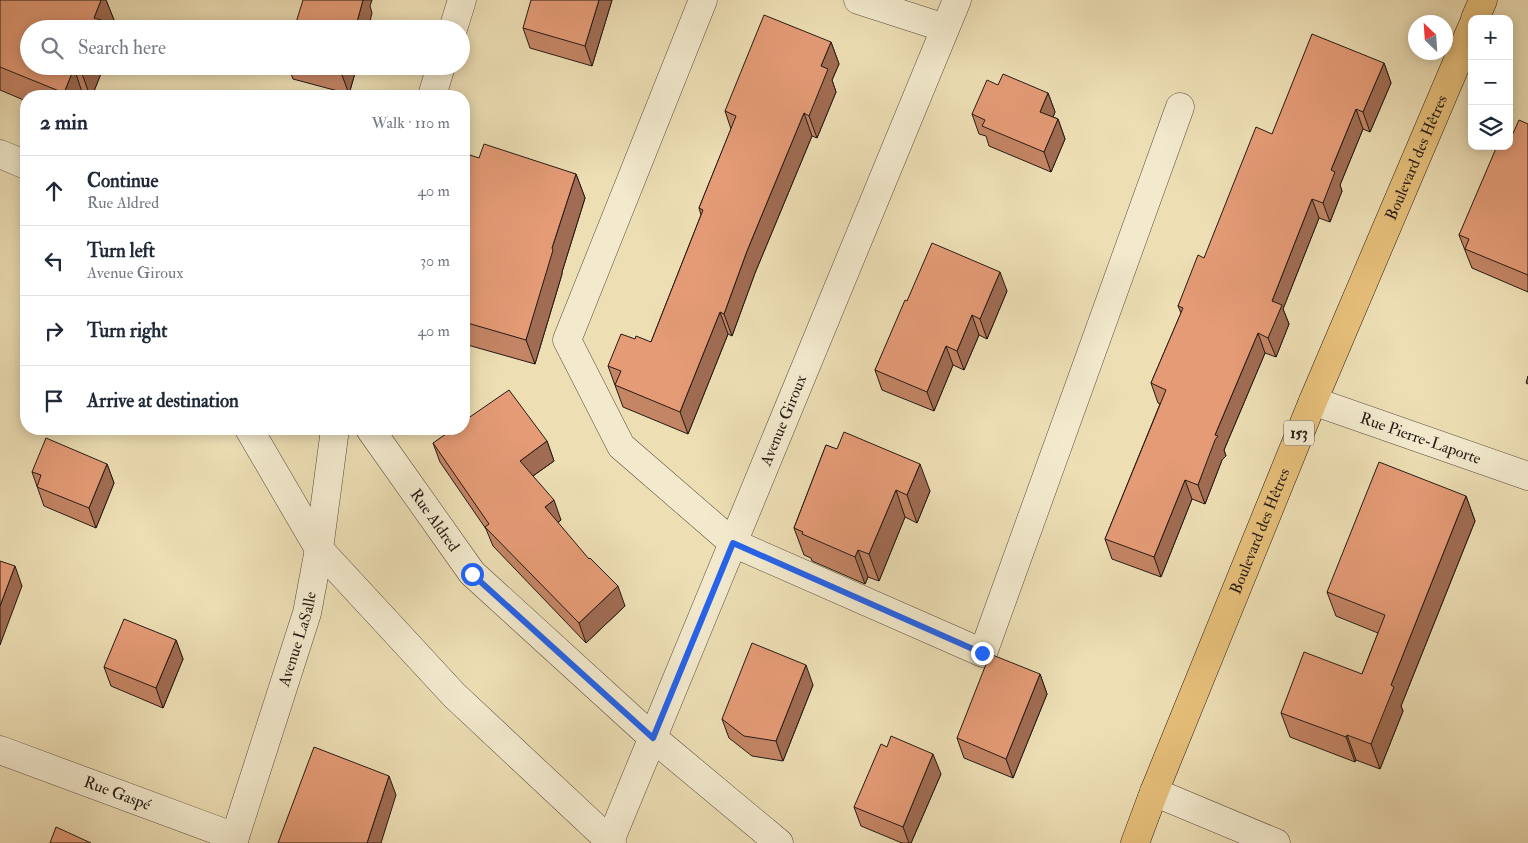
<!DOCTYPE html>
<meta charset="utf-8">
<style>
:root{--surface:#fff;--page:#f2f2f3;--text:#1f2937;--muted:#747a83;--line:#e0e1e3}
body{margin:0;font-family:"IM FELL Double Pica",serif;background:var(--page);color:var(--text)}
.controls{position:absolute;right:15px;top:15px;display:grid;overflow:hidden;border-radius:10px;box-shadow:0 2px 12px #0003}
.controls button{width:45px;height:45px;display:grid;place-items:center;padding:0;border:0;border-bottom:1px solid var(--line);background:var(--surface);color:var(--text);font:25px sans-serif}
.compass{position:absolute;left:1408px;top:15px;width:45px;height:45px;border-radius:50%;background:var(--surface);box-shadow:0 2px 12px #0003;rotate:335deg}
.stop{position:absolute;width:15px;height:15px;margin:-11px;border:4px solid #2563eb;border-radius:50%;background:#fff}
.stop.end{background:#2563eb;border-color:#fff;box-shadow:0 1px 5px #0008}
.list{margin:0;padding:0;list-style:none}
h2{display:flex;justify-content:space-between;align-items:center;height:65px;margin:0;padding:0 20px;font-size:21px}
h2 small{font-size:16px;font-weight:400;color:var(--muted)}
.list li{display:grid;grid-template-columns:32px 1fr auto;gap:15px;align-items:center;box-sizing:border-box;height:70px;padding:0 20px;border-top:1px solid var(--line)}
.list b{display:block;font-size:19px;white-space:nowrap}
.list p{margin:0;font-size:16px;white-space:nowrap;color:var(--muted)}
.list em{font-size:16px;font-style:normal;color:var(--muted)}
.icon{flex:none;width:28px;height:28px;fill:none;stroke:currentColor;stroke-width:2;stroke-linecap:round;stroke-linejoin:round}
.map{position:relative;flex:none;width:1528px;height:843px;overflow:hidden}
.search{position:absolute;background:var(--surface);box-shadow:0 2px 12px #0003;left:20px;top:20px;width:450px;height:55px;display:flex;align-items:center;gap:12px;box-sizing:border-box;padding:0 18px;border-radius:28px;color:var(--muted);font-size:19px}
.panel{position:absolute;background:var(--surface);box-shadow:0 2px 12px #0003;left:20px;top:90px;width:450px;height:345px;border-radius:20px}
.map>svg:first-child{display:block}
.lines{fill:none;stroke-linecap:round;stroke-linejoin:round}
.minor-casing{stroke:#574b3c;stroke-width:29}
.major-casing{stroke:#251a14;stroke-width:29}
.minor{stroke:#f3eace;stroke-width:28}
.major{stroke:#e6bf7a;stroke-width:28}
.wall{fill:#c48565;stroke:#251a14}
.shaded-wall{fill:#a06c53;stroke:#251a14}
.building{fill:#e49b76;stroke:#251a14}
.route{stroke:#2563eb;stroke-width:6}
.labels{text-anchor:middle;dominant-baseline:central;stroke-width:4;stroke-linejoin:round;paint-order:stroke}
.shield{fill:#f3eace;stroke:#63584c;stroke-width:1}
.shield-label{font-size:15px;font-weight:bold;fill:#251a14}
.street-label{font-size:16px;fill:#251a14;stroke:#f3eace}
</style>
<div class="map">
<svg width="1528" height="843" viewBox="0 0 1528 843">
<rect width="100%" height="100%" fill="#eddeb4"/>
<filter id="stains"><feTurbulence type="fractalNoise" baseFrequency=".004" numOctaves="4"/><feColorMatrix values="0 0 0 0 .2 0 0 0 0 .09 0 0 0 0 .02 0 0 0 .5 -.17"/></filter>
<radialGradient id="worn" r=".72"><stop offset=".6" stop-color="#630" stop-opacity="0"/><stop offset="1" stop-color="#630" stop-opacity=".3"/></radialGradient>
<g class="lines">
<g class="minor-casing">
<g id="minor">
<path d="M703 0 567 340 621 446 733 543 983 653 1180 107"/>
<path d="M858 0 945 28"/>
<path d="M453 29 462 0"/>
<path d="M432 96 441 66"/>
<path d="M0 154 26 165"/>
<path id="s1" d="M1313 401 1528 476"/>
<path d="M249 429 319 549 454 695 612 843"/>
<path id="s2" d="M370 429 472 573 653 738 779 843"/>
<path id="s3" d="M0 750 235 837"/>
<path d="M1154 792 1276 843"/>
<path id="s4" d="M610 841 957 0"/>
<path id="s5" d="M233 843 307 613 319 549 335 429"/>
</g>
</g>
<g class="major-casing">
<g id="major">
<path d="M1475 19 1483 0"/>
<path id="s6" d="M1135 843 1154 792 1313 401 1472 27"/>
</g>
</g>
<use href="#minor" class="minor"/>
<use href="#major" class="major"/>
</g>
<path class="wall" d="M0 0H106L114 20 29 66H104L92 96H86L83 95V96H26V101L0 90Z
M612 0 592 66 530 48 523 28Z
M831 42 839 64 832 80 836 92 817 138 812 136 755 273 732 336 728 334 688 434 623 407 608 366 635 339 651 342 701 215 699 208 731 129 725 111Z
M1384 63 1391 83 1370 132 1363 129 1340 185 1342 191 1330 222 1319 218 1283 309 1289 324 1276 357 1265 353 1224 450 1226 456 1222 460 1205 504 1192 499 1161 577 1112 559 1105 539 1160 404 1158 403 1151 383 1181 313 1178 306 1272 134Z
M288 66H357L349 94 293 79Z
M998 85 1048 93 1055 112 1053 117 1058 119 1065 139 1051 172 989 146 986 136 979 134 972 114Z
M1528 124V292L1472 268 1459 235Z
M479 158 576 174 585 198 562 272V274L535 364 464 344V178Z
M1007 291 987 339 979 335 964 370 953 365 934 411 882 390 875 370 907 301Z
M547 441 554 461 533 476 561 520 558 523 625 606 586 643 493 546 486 529 440 462 433 443Z
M826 445 930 491 917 523 905 517 879 581 868 577 865 584 812 561 811 558 804 555 794 528Z
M107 464 114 483 96 528 44 506 32 472Z
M1466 496 1475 521 1401 706 1403 711 1380 769 1356 760 1355 762 1290 737 1281 713 1362 674 1378 633 1336 616 1327 592Z
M176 640 183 659 163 708 111 686 104 667Z
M1040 674 1047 694 1013 778 964 758 957 738Z
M813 685 783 761 752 756 729 738 722 719Z
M941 774 911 843H902L861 826 854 807Z"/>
<path class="shaded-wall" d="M101 0H106L114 20 110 29H98L94 18Z
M363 0H372L370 6 372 13 368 29H355Z
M599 0H612L592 66 585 46Z
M831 42 839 64 832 80 836 92 817 138 809 116 821 66Z
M1384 63 1391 83 1370 132 1363 112Z
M83 66H104L92 96H90L81 71Z
M345 66H357L349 94 342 75Z
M74 68 83 95V96H65L64 93Z
M1048 93 1055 112 1047 131 1040 112Z
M1356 109 1363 129 1340 185 1342 191 1330 222 1323 203 1331 170Z
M804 113 812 136 755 273 732 336 724 314 747 251Z
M1058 119 1065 139 1051 172 1044 152Z
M576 174 585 198 562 272V274L535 364 526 340 552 248Z
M1312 199 1319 218 1283 309 1289 324 1276 357 1268 338 1272 301Z
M1000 272 1007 291 987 339 980 319Z
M720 312 728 334 688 434 680 412Z
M972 315 979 335 964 370 957 351Z
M1258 333 1265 353 1224 450 1226 456 1222 460 1205 504 1198 485 1215 435Z
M946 346 953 365 934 411 927 392Z
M547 441 554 461 527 480 520 461Z
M107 464 114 483 96 528 89 508Z
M920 464 930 491 917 523 907 495Z
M1185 480 1192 499 1161 577 1154 557Z
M896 490 905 517 879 581 869 554Z
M1466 496 1475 521 1401 706 1403 711 1380 769 1371 744 1391 685Z
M554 500 561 520 552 527 545 507Z
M858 550 868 577 865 584 855 557Z
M15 566 22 586 0 645V606Z
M618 586 625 606 586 643 579 623Z
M176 640 183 659 163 708 156 688Z
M806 665 813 685 783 761 776 741Z
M1040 674 1047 694 1013 778 1006 759Z
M1347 735 1356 760 1355 762 1346 737Z
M933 754 941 774 911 843H909L903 827Z
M389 776 396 795 381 843H367Z"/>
<path class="building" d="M0 0H101L94 18 101 20 98 29H29V66H83L81 71 74 68 64 93 0 67Z
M303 0H363L355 29H294Z
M531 0H599L585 46 523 28Z
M764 15 831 42 821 66 828 69 809 116 804 113 747 251 724 314 720 312 680 412 615 385 621 371 608 366 621 334 635 339 636 336 651 342 703 210 699 208 736 116 725 111Z
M1312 34 1384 63 1363 112 1356 109 1331 170 1335 172 1323 203 1312 199 1272 301 1282 305 1268 338 1258 333 1215 435 1218 436 1215 440 1198 485 1185 480 1154 557 1105 539 1166 390 1151 383 1183 308 1178 306 1198 255 1204 258 1256 127 1272 134Z
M311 66H345L342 75Z
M1003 74 1048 93 1040 112 1058 119 1044 152 982 126 985 120 972 114 987 80 998 85Z
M1519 120 1528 124V275L1465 249 1469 239 1459 235 1497 146H1509V138H1511Z
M484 144 576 174 552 248 553 250 526 340 464 322V178L470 155 479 158Z
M932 243 1000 272 980 319 972 315 957 351 946 346 927 392 875 370 905 300 907 301Z
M1528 376V384L1526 383Z
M509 390 547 441 520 461 554 500 545 507 589 559 590 558 618 586 579 623 485 527 489 524 433 443 453 429H464V421Z
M844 432 920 464 907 495 896 490 869 554 858 550 855 557 802 534 803 532 794 528 826 445 837 449Z
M46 438 107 464 89 508 37 487 41 475 32 472Z
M1379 462 1466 496 1391 685 1394 687 1371 744 1347 735 1346 737 1281 713 1304 652 1362 674 1385 615 1327 592Z
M0 561 15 566 0 606Z
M124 619 176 640 156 688 104 667Z
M752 643 806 665 776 741 744 736 722 719Z
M990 654 1040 674 1006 759 957 738Z
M891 736 933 754 903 827 854 807 881 744 887 747Z
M314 747 389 776 367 843H278Z
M56 827 91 843H50Z"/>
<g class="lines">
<path class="route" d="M472 574 653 738 733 543 982 653"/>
</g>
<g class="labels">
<rect class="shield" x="1284" y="420.5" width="30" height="25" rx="4"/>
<g class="shield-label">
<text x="1299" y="433">153</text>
</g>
<g class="street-label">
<text stroke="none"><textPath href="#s6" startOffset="741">Boulevard des Hêtres</textPath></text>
<text stroke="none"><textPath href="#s4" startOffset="455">Avenue Giroux</textPath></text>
<text stroke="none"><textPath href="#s1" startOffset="114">Rue Pierre-Laporte</textPath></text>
<text stroke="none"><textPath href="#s2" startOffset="112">Rue Aldred</textPath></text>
<text stroke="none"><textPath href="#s6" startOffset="336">Boulevard des Hêtres</textPath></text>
<text stroke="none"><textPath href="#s5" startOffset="214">Avenue LaSalle</textPath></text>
<text stroke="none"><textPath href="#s3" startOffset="125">Rue Gaspé</textPath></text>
</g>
</g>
<rect width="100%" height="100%" filter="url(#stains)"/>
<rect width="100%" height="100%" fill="url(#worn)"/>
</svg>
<div class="controls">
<button>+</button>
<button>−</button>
<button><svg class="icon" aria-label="layers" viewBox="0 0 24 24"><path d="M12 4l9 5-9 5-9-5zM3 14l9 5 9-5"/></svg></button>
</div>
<svg class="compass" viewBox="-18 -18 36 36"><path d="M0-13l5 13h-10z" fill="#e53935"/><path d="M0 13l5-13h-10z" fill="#747a83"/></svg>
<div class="stop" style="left:472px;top:574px"></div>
<div class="stop end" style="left:982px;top:653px"></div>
<div class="search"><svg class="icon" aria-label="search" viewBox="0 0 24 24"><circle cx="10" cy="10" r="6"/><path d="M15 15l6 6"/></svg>Search here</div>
<section class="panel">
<h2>2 min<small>Walk · 110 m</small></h2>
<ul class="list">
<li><svg class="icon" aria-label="ahead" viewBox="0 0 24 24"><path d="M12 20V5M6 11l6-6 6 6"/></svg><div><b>Continue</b><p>Rue Aldred</p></div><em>40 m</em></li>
<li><svg class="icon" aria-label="left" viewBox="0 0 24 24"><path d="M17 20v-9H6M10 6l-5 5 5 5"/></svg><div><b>Turn left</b><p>Avenue Giroux</p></div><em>30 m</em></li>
<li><svg class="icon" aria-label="right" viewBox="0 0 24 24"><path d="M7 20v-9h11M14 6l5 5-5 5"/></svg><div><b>Turn right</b></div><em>40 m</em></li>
<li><svg class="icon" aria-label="arrive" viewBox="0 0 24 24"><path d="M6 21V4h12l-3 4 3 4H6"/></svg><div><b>Arrive at destination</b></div></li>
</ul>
</section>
</div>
